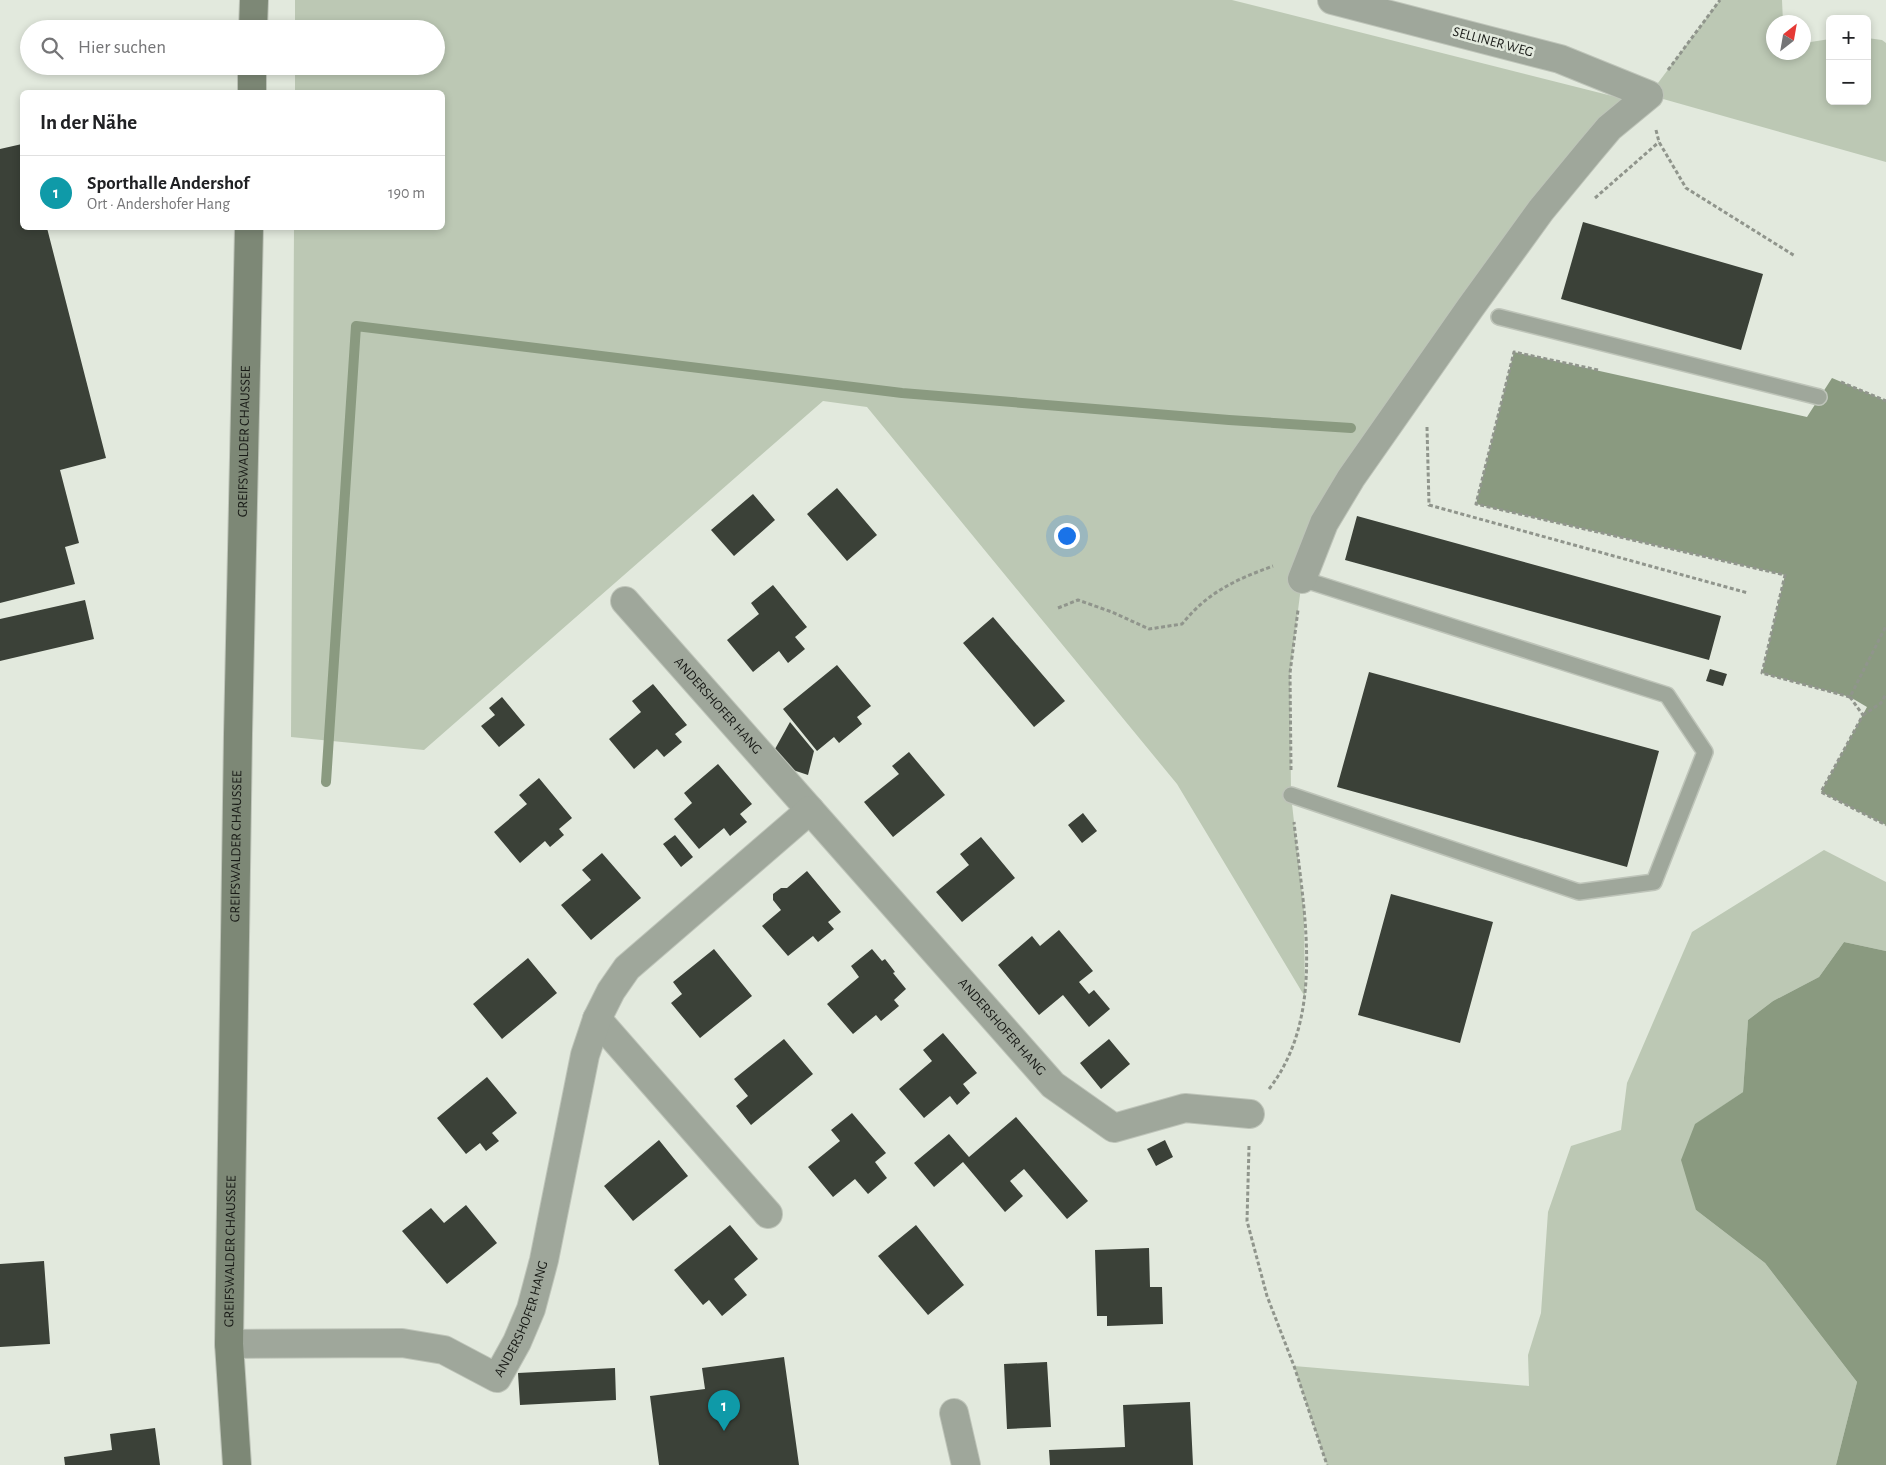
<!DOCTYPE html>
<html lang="de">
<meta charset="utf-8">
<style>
:root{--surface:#fff;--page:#f6f6f6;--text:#202124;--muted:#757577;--line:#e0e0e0;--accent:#3f641d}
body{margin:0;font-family:"Alegreya Sans",sans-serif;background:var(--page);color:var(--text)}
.controls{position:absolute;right:15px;top:15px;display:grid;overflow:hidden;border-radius:8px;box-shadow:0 2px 8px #0003}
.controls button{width:45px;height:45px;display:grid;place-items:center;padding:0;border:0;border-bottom:1px solid var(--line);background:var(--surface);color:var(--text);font:25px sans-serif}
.compass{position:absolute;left:1766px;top:15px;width:45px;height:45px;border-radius:50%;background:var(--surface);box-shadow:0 2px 8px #0003;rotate:31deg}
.you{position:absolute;left:1066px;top:535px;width:18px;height:18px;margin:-12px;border:4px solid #fff;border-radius:50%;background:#1a73e8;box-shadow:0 0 0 8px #1a73e833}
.badge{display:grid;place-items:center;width:32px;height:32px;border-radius:50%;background:var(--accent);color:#fff;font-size:16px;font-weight:700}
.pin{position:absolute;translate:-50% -41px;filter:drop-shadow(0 1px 2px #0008)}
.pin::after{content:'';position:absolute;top:26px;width:18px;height:15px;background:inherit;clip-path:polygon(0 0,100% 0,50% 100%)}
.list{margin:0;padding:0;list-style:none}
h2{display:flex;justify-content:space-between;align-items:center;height:65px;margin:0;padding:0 20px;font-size:21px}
h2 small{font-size:16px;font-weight:400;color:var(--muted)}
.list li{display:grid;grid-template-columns:32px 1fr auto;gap:15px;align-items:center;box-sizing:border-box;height:75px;padding:0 20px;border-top:1px solid var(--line)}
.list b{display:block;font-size:19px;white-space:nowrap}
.list p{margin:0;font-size:16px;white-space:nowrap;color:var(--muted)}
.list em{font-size:16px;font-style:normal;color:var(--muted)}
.icon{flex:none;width:28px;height:28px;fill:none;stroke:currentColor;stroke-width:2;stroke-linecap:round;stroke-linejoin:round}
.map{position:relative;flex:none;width:1886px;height:1465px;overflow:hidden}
.search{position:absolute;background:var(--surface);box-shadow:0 2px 8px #0003;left:20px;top:20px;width:425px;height:55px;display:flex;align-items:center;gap:12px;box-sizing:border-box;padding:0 18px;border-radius:28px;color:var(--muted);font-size:19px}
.panel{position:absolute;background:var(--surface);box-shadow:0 2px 8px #0003;left:20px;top:90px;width:425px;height:140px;border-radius:8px}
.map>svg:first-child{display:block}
.green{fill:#bcc8b4}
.water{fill:#8a9a80}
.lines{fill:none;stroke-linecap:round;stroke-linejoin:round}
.stream{stroke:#8a9a80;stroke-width:10}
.building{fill:#3b4138}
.service-casing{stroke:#bec4b9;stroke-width:18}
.minor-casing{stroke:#bec4b9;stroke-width:30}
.secondary-casing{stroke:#bec4b9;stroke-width:30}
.path{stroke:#90958c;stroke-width:3;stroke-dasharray:4 2.5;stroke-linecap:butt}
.service{stroke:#9fa79b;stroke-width:15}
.minor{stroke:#9fa79b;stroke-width:28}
.secondary{stroke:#7d8876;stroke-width:28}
.labels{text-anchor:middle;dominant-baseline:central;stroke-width:5;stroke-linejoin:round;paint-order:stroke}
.street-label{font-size:14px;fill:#181a16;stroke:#e2e9dd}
</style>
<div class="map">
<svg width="1886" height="1465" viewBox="0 0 1886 1465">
<rect width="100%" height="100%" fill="#e2e9dd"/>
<path class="green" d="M295 0H1232L1640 103 1505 260 1302 579 1290 673 1291 795 1304 911 1305 997 1177 784 867 407 823 401 424 750 291 737 294 228H442V92H295V66H436V29H295Z
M1720 0H1782L1783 22H1774V52H1804V43L1830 39V101H1867V38L1882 40 1886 43V162L1649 95Z
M1824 850 1886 882V951L1844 942 1819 977 1773 1001 1748 1020 1743 1092 1696 1124V1210L1765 1263 1857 1382 1836 1465H1327L1294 1366 1529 1386 1528 1355 1541 1313 1548 1212 1571 1146 1621 1130 1627 1083 1692 932Z"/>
<path class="water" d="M1514 352 1807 417 1832 378 1886 401V825L1821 792 1867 707 1850 697 1762 673 1785 575 1476 504Z
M1844 942 1886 951V1465H1836L1857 1382 1765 1263 1696 1210 1681 1160 1695 1124 1743 1092 1748 1020 1773 1001 1819 977Z"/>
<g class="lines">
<path class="stream" d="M326 782 356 326 902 393 1229 420 1351 428"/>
</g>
<path class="building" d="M22 144V228H47L106 458 60 470 79 543 65 547 75 584 0 603V149Z
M1583 222 1763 274 1741 350 1561 299Z
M837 488 877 535 847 561 807 514Z
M753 494 775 520 734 556 711 530Z
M1357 516 1721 616 1709 660 1345 560Z
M773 585 807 627 795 637 805 649 788 663 779 651 753 672 727 640 759 614 751 603Z
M85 600 94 639 0 661V619Z
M993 617 1065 701 1034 727 963 643Z
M837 665 871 706 857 717 862 724 839 743 834 737 817 751 783 709Z
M1710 669 1727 674 1723 686 1706 681Z
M1369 672 1659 751 1627 867 1337 787Z
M653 684 687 725 675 734 682 742 664 757 657 749 634 769 609 739 641 712 632 701Z
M502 697 525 725 499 747 481 726 495 715 489 708Z
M790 722 814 751 808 775 793 770 775 749Z
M909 752 945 795 893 837 864 802 899 774 892 766Z
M718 764 752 804 740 814 747 822 730 836 724 828 699 849 674 819 692 803 684 793Z
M539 778 572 818 559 829 564 835 550 847 545 841 520 863 494 832 527 804 519 795Z
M1083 813 1097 831 1082 843 1068 825Z
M675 835 693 857 681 867 663 844Z
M981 837 1015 878 962 922 936 892 969 865 960 854Z
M602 853 641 898 591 940 561 905 591 880 582 870Z
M807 871 841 912 828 922 834 929 818 942 813 936 788 956 762 926 781 910 773 900V894L781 888H787Z
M1391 894 1493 922 1460 1043 1358 1015Z
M1059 930 1093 971 1079 982 1089 994 1094 990 1110 1009 1089 1027 1063 995 1039 1015 998 965 1032 936 1040 946Z
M714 949 752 996 700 1038 671 1003 682 994 673 982Z
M872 949 882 961 885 959 895 972 893 973 906 989 894 1000 899 1006 881 1021 876 1015 853 1034 827 1004 859 977 851 966Z
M528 958 557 993 502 1039 473 1004Z
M943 1033 977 1073 963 1084 970 1093 957 1105 950 1096 924 1118 899 1089 932 1061 923 1050Z
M784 1039 813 1074 751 1125 736 1106 748 1096 734 1079Z
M1109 1039 1130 1064 1101 1089 1080 1063Z
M487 1077 517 1113 492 1133 499 1141 486 1151 480 1143 466 1154 437 1118Z
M852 1113 886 1153 875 1162 887 1178 868 1194 855 1179 833 1197 808 1167 840 1141 831 1130Z
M1016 1117 1088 1201 1067 1219 1024 1169 1010 1181 1023 1196 1005 1212 963 1162 934 1187 914 1163 949 1134 969 1157Z
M659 1140 688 1176 633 1221 604 1186Z
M1165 1140 1173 1157 1156 1166 1147 1149Z
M466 1205 497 1243 447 1284 402 1231 431 1208 444 1223Z
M730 1225 758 1259 734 1279 747 1295 722 1316 709 1300 703 1305 674 1270Z
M916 1225 964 1285 928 1315 878 1256Z
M1149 1248 1150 1287H1162L1163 1324 1107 1326V1316H1097L1095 1250Z
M44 1261 50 1344 0 1347V1264Z
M784 1357 799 1465H659L650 1396 705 1389 702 1368Z
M1047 1362 1051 1427 1007 1429 1004 1364Z
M615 1368 616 1400 520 1405 518 1373Z
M1190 1402 1193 1465H1050L1049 1450 1125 1447 1123 1405Z
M155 1428 160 1465H65L64 1457 112 1450 110 1434Z"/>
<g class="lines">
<g class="service-casing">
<path id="service" d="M1499 317 1819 397
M1291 795 1579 892 1654 882 1705 752 1667 695 1302 579"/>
</g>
<g class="minor-casing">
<g id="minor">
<path d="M1302 579 1324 523 1351 478 1470 308 1541 210 1588 153 1609 128 1649 95 1560 59 1332 0"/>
<path id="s1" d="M625 601 810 810"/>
<path d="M597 1019 768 1214"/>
<path id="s2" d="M229 1344 402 1343 444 1350 497 1378 517 1342 531 1309 544 1260 585 1055 597 1019 611 991 627 968 810 810 1053 1085 1114 1128 1185 1108 1250 1114"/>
<path d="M954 1413 966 1465"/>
</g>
</g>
<g class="secondary-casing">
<g id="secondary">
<path d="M253 29 254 0"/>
<path d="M252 92V66"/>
<path id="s3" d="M237 1465 229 1344 238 734 249 228"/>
</g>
</g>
<path class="path" d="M1668 70 1720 0
M1656 130 1659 142 1686 188 1795 256
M1595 198 1659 142
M1598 370 1514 352 1476 504 1785 575 1762 673 1850 697 1886 626
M1841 382 1886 401
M1427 427 1429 505 1748 593
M1058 608 1078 600 1112 612 1149 629 1182 624C1208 592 1235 580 1273 566
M1850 697 1863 715 1821 792 1886 825
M1863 715 1881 703 1886 694
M1291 770 1290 673 1298 610
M1269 1089C1327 1014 1303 909 1294 822
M1249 1146 1247 1221 1267 1296 1294 1366 1327 1465"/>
<use href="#service" class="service"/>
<use href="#minor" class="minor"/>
<use href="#secondary" class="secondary"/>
</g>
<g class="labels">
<g class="street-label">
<text transform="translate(1493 42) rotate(15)">SELLINER WEG</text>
<text stroke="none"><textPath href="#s3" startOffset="1024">GREIFSWALDER CHAUSSEE</textPath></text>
<text stroke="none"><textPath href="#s1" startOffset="140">ANDERSHOFER HANG</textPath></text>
<text stroke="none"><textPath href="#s3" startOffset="619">GREIFSWALDER CHAUSSEE</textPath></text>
<text stroke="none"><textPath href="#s2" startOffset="1241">ANDERSHOFER HANG</textPath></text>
<text stroke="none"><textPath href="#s3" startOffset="214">GREIFSWALDER CHAUSSEE</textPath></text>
<text stroke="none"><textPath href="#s2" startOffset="340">ANDERSHOFER HANG</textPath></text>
</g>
</g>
</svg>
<div class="controls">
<button>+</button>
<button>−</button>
</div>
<svg class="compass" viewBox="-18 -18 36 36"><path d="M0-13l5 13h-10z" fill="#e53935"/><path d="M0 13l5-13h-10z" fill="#757577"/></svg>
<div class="you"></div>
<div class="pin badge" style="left:724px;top:1431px;background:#0f9aa8">1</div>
<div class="search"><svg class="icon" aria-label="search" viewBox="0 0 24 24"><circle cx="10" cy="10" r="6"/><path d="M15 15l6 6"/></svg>Hier suchen</div>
<section class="panel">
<h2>In der Nähe<small></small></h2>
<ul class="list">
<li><span class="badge" style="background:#0f9aa8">1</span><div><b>Sporthalle Andershof</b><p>Ort · Andershofer Hang</p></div><em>190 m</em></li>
</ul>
</section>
</div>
